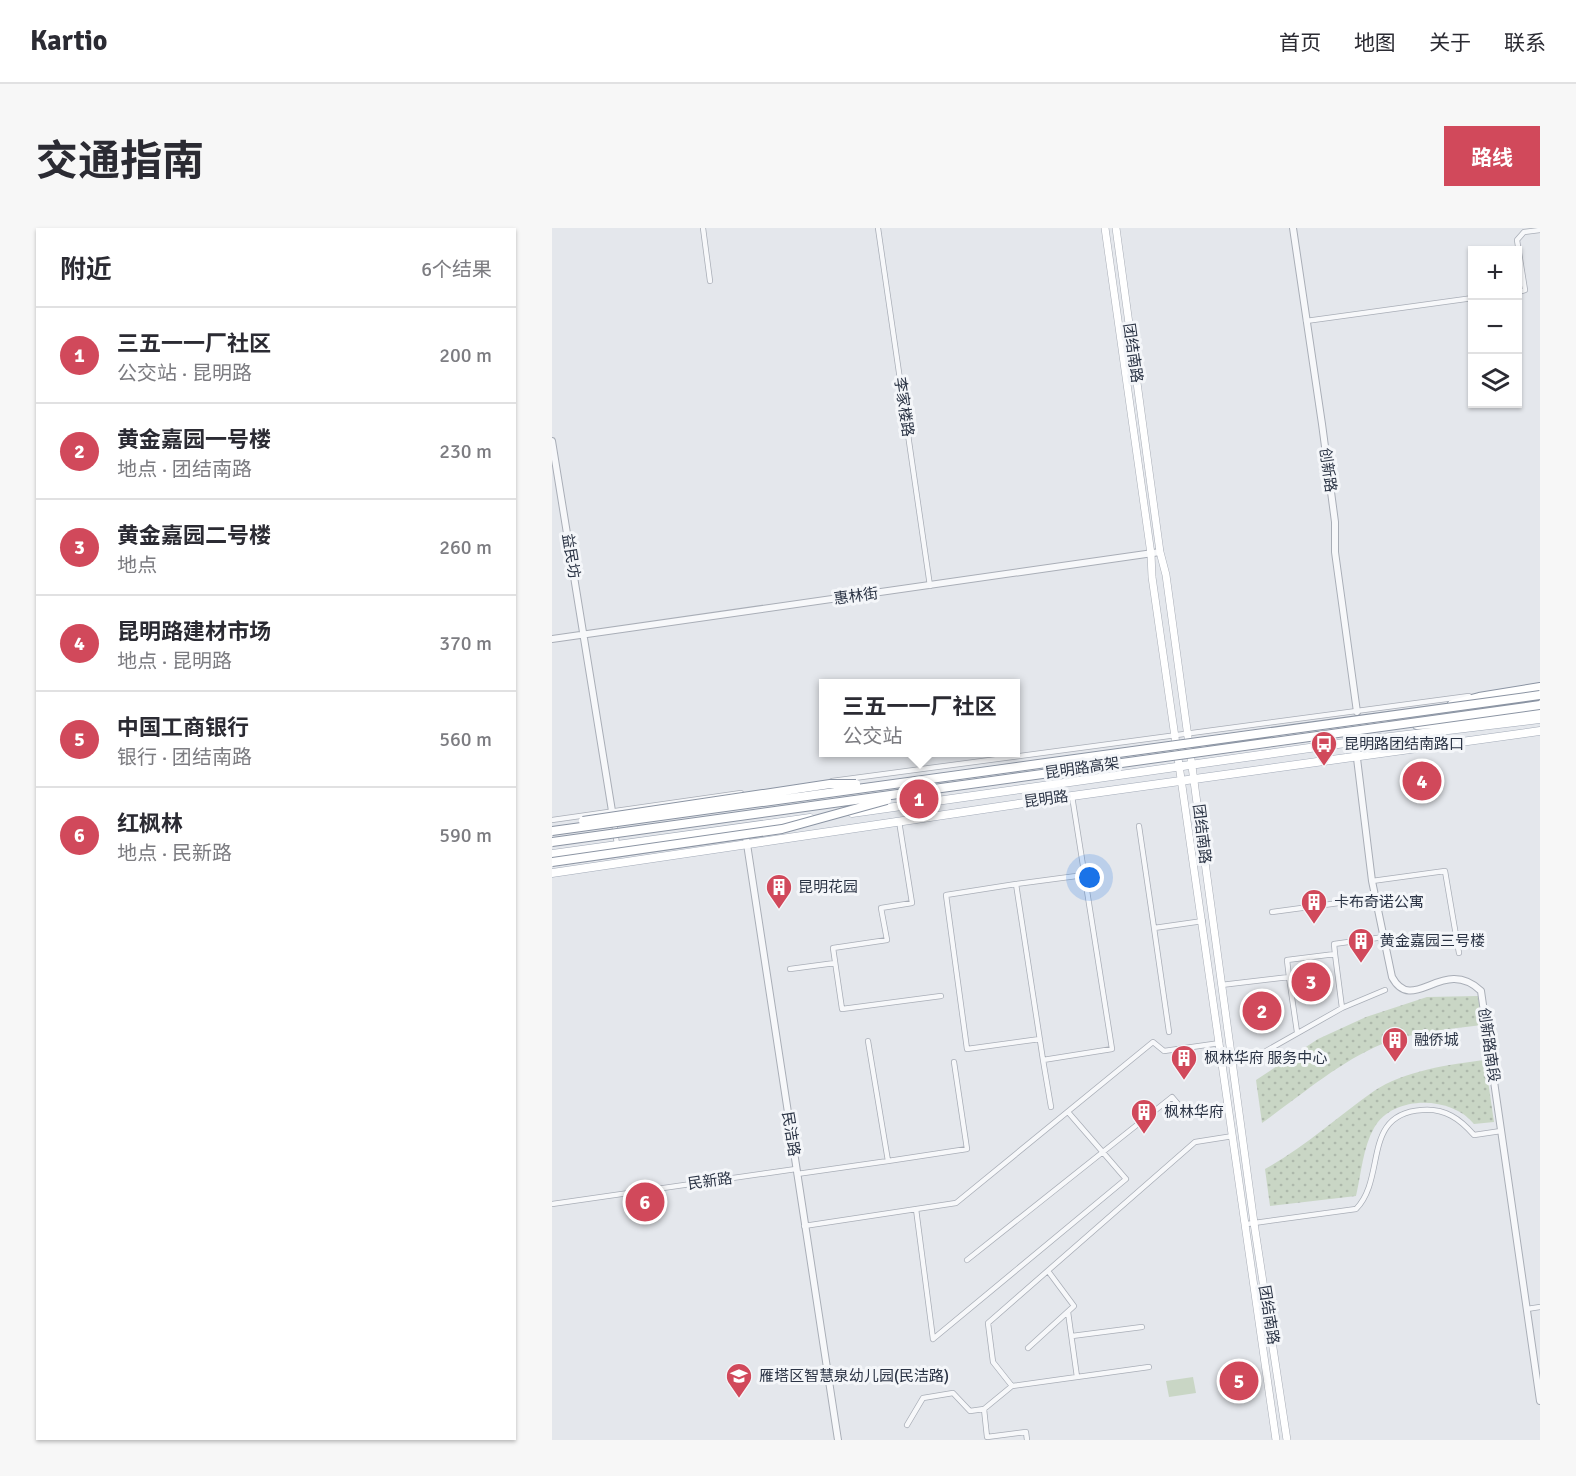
<!DOCTYPE html>
<html lang="zh">
<meta charset="utf-8">
<style>
:root{--surface:#fff;--page:#f7f7f7;--text:#2b2b33;--muted:#7c7c81;--line:#e1e1e2;--accent:#d1495b}
body{margin:0;font-family:Signika,"Noto Sans SC",sans-serif;background:var(--page);color:var(--text)}
.controls{position:absolute;right:18px;top:18px;display:grid;overflow:hidden;border-radius:0px;box-shadow:0 2px 4px #0004}
.controls button{width:54px;height:54px;display:grid;place-items:center;padding:0;border:0;border-bottom:2px solid var(--line);background:var(--surface);color:var(--text);font:30px sans-serif}
.you{position:absolute;left:538px;top:650px;width:21px;height:21px;margin:-15px;border:4px solid #fff;border-radius:50%;background:#1a73e8;box-shadow:0 0 0 9px #1a73e833}
.badge{display:grid;place-items:center;width:39px;height:39px;border-radius:50%;background:var(--accent);color:#fff;font-size:20px;font-weight:700}
.pin{position:absolute;translate:-50% -50%;border:3px solid #fff;box-shadow:0 2px 6px #0006}
.popup{position:absolute;left:267px;top:451px;width:201px;height:78px;box-sizing:border-box;display:grid;place-content:center;border-radius:0px;background:var(--surface);filter:drop-shadow(0 2px 4px #0005);font-size:20px;white-space:nowrap;color:var(--muted)}
.popup b{font-size:22px;color:var(--text)}
.popup::after{content:'';position:absolute;left:50%;top:100%;margin-left:-12px;border:12px solid transparent;border-top-color:var(--surface)}
.list{margin:0;padding:0;list-style:none}
h2{display:flex;justify-content:space-between;align-items:center;height:78px;margin:0;padding:0 24px;font-size:26px}
h2 small{font-size:20px;font-weight:400;color:var(--muted)}
.list li{display:grid;grid-template-columns:39px 1fr auto;gap:18px;align-items:center;box-sizing:border-box;height:96px;padding:0 24px;border-top:2px solid var(--line)}
.list b{display:block;font-size:22px;white-space:nowrap}
.list p{margin:0;font-size:20px;white-space:nowrap;color:var(--muted)}
.list em{font-size:20px;font-style:normal;color:var(--muted)}
.icon{flex:none;width:33px;height:33px;fill:none;stroke:currentColor;stroke-width:2;stroke-linecap:round;stroke-linejoin:round}
.map{position:relative;flex:none;width:988px;height:1212px;overflow:hidden;border-radius:0px}
header{display:flex;align-items:center;gap:36px;box-sizing:border-box;height:84px;padding:0 30px;background:var(--surface);border-bottom:2px solid var(--line)}
header strong{font-size:28px}
nav{display:flex;gap:33px;margin-inline-start:auto;font-size:21px}
.intro{display:flex;align-items:center;justify-content:space-between;box-sizing:border-box;height:144px;padding:0 36px}
h1{margin:0;font-size:42px}
.button{padding:15px 27px;border-radius:0px;background:var(--accent);color:#fff;font-size:21px;font-weight:700}
main{display:flex;gap:36px;padding:0 36px}
aside{flex:1;background:var(--surface);border-radius:0px;box-shadow:0 2px 4px #0004}
.map>svg:first-child{display:block}
.green{fill:#c9d6c5}
.park{fill:url(#park-dots)}
.lines{fill:none;stroke-linecap:round;stroke-linejoin:round}
.minor-casing{stroke:#a9aeb7;stroke-width:6}
.tertiary-casing{stroke:#a9aeb7;stroke-width:8}
.secondary-casing{stroke:#a9aeb7;stroke-width:8}
.primary-casing{stroke:#a3abb8;stroke-width:9}
.trunk-casing{stroke:#8b94a3;stroke-width:10}
.minor{stroke:#f7f8fa;stroke-width:4.5}
.tertiary{stroke:#f7f8fa;stroke-width:6}
.secondary{stroke:#fff;stroke-width:7}
.primary{stroke:#fff;stroke-width:8}
.trunk{stroke:#fff;stroke-width:8}
.trunk-bridge-casing{stroke:#8b94a3;stroke-width:10;stroke-linecap:butt}
.trunk-bridge{stroke:#fff;stroke-width:8}
.labels{text-anchor:middle;dominant-baseline:central;stroke-width:6;stroke-linejoin:round;paint-order:stroke}
.street-label{font-size:15px;fill:#2b3445;stroke:#f4f6f9}
.poi-label{font-size:15px;fill:#2b3445;stroke:#f4f6f9;text-anchor:start}
</style>
<header>
<strong>Kartio</strong>
<nav><a>首页</a><a>地图</a><a>关于</a><a>联系</a></nav>
</header>
<div class="intro"><h1>交通指南</h1><a class="button">路线</a></div>
<main>
<aside>
<h2>附近<small>6个结果</small></h2>
<ul class="list">
<li><span class="badge">1</span><div><b>三五一一厂社区</b><p>公交站 · 昆明路</p></div><em>200 m</em></li>
<li><span class="badge">2</span><div><b>黄金嘉园一号楼</b><p>地点 · 团结南路</p></div><em>230 m</em></li>
<li><span class="badge">3</span><div><b>黄金嘉园二号楼</b><p>地点</p></div><em>260 m</em></li>
<li><span class="badge">4</span><div><b>昆明路建材市场</b><p>地点 · 昆明路</p></div><em>370 m</em></li>
<li><span class="badge">5</span><div><b>中国工商银行</b><p>银行 · 团结南路</p></div><em>560 m</em></li>
<li><span class="badge">6</span><div><b>红枫林</b><p>地点 · 民新路</p></div><em>590 m</em></li>
</ul>
</aside>
<div class="map">
<svg width="988" height="1212" viewBox="0 0 988 1212">
<defs>
<pattern id="park-dots" width="8" height="8" patternUnits="userSpaceOnUse" patternTransform="scale(1.5)"><rect width="8" height="8" fill="#c9d6c5"/><path d="M2 2h.1M6 6h.1" fill="none" stroke="#adb8ab" stroke-width="1.8" stroke-linecap="round"/></pattern>
</defs>
<rect width="100%" height="100%" fill="#e4e7ec"/>
<path class="green" d="M641 1149 644 1165 617 1169 614 1153Z"/>
<path class="park" d="M926 768 930 797C898 801 861 804 830 816 787 834 748 868 710 895L704 852 766 811 814 789 875 769Z
M933 832 942 894 922 896C900 868 841 866 822 900 811 919 809 947 804 968L718 978 713 941C753 919 785 889 822 863 852 843 898 836 933 832Z"/>
<g class="lines">
<g class="minor-casing">
<path id="minor" d="M151 0 158 53
M326 0 378 358
M966 64 973 62 965 12 972 4 988 2
M754 93 921 70
M280 553 917 468
M520 568 560 821 491 832 464 656 532 647
M0 592 189 565
M347 593 360 675 329 680 335 712 281 720 290 781 389 768
M62 594 65 617
M587 598 602 700
M820 653 893 643 907 725
M464 656 394 667 415 821 488 811
M720 684 824 670
M783 726 790 780
M238 741 283 735
M737 749 745 804
M669 757 737 749 735 732 783 726 782 716 832 709
M617 804 602 700 651 693
M714 823 790 780 833 762
M491 832 499 879
M336 933 415 921 402 834
M245 946 336 933 316 813
M0 976 244 941
M364 981 381 1111
M695 996 804 981C835 949 809 886 870 882 893 880 908 891 922 907L949 903
M252 998 404 975 601 814 612 823 668 815
M415 1032 620 869 631 882
M975 1081 988 1079
M516 1084 525 1149 597 1139
M520 1108 590 1099
M381 1111 574 951 516 884
M476 1120 522 1078 496 1043
M460 1158 441 1134 436 1095 643 914 681 908
M355 1197 371 1170 401 1165 418 1183 432 1181
M475 1212 474 1204 435 1209 432 1181 460 1158 525 1149"/>
</g>
<g class="tertiary-casing">
<path id="tertiary" d="M741 0 770 196 783 294V324L805 484
M0 213 60 583
M0 411 608 324
M803 514 820 653 840 749C861 788 891 727 929 763L988 1173
M193 603 286 1212"/>
</g>
<g class="secondary-casing">
<path id="secondary" d="M553 0 599 326 600 349 724 1212
M564 0 608 324 614 347 702 995 735 1212"/>
</g>
<g class="primary-casing">
<path id="primary" d="M300 585 821 511 988 491
M0 626 258 590
M0 645 520 568 988 503"/>
</g>
<g class="trunk-casing">
<path id="trunk" d="M900 476 927 469 988 459
M865 497 914 495 988 485"/>
</g>
<use href="#minor" class="minor"/>
<use href="#tertiary" class="tertiary"/>
<use href="#secondary" class="secondary"/>
<use href="#primary" class="primary"/>
<use href="#trunk" class="trunk"/>
<g class="trunk-bridge-casing">
<path id="trunk-bridge" d="M31 593 278 556H304
M0 603 988 467
M0 614 988 477
M0 634 230 601 335 572"/>
</g>
<use href="#trunk-bridge" class="trunk-bridge"/>
</g>
<defs>
<g id="bus-pin" transform="scale(1.35)"><path d="M0 17L-7.5 6A9.5 9.5 0 1 1 7.5 6Z" fill="#d1495b" stroke="#f4f6f9"/><path d="M-5-6H5V4H4V6H2V4H-2V6H-4V4H-5ZM-3.5-4V0h7V-4ZM-3.5 1.2v1.5H-2V1.2ZM2 1.2v1.5H3.5V1.2Z" fill="#fff"/></g>
<g id="building-pin" transform="scale(1.35)"><path d="M0 17L-7.5 6A9.5 9.5 0 1 1 7.5 6Z" fill="#d1495b" stroke="#f4f6f9"/><path d="M-4-6H4V6H1V3H-1V6H-4ZM-2.5-4.3h1.7v1.8h-1.7ZM.8-4.3h1.7v1.8H.8ZM-2.5-1h1.7V.8h-1.7ZM.8-1h1.7V.8H.8Z" fill="#fff"/></g>
<g id="school-pin" transform="scale(1.35)"><path d="M0 17L-7.5 6A9.5 9.5 0 1 1 7.5 6Z" fill="#d1495b" stroke="#f4f6f9"/><path d="M0-5L7-2L0 1L-7-2ZM-4 1L0 2.5L4 1V4Q0 6-4 4Z" fill="#fff"/></g>
</defs>
<g fill-rule="evenodd">
<use href="#bus-pin" x="772" y="516"/>
<use href="#building-pin" x="227" y="659"/>
<use href="#building-pin" x="762" y="674"/>
<use href="#building-pin" x="809" y="713"/>
<use href="#building-pin" x="843" y="812"/>
<use href="#building-pin" x="632" y="830"/>
<use href="#building-pin" x="592" y="884"/>
<use href="#school-pin" x="187" y="1148"/>
</g>
<g class="labels">
<g class="street-label">
<text transform="translate(581 125) rotate(82)">团结南路</text>
<text transform="translate(352 179) rotate(82)">李家楼路</text>
<text transform="translate(776 242) rotate(82)">创新路</text>
<text transform="translate(19 328) rotate(81)">益民坊</text>
<text transform="translate(304 368) rotate(-8)">惠林街</text>
<text transform="translate(530 540) rotate(-8)">昆明路高架</text>
<text transform="translate(494 571) rotate(-8)">昆明路</text>
<text transform="translate(650 606) rotate(83)">团结南路</text>
<text transform="translate(937 817) rotate(82)">创新路南段</text>
<text transform="translate(239 906) rotate(81)">民洁路</text>
<text transform="translate(158 953) rotate(-8)">民新路</text>
<text transform="translate(717 1087) rotate(81)">团结南路</text>
</g>
<g class="poi-label">
<text x="792" y="516">昆明路团结南路口</text>
<text x="246" y="659">昆明花园</text>
<text x="782" y="674">卡布奇诺公寓</text>
<text x="828" y="713">黄金嘉园三号楼</text>
<text x="862" y="812">融侨城</text>
<text x="652" y="830">枫林华府 服务中心</text>
<text x="612" y="884">枫林华府</text>
<text x="207" y="1148">雁塔区智慧泉幼儿园(民洁路)</text>
</g>
</g>
</svg>
<div class="controls">
<button>+</button>
<button>−</button>
<button><svg class="icon" aria-label="layers" viewBox="0 0 24 24"><path d="M12 4l9 5-9 5-9-5zM3 14l9 5 9-5"/></svg></button>
</div>
<div class="you"></div>
<div class="pin badge" style="left:367px;top:571px">1</div>
<div class="popup"><b>三五一一厂社区</b>公交站</div>
<div class="pin badge" style="left:710px;top:783px">2</div>
<div class="pin badge" style="left:759px;top:754px">3</div>
<div class="pin badge" style="left:870px;top:553px">4</div>
<div class="pin badge" style="left:687px;top:1153px">5</div>
<div class="pin badge" style="left:93px;top:974px">6</div>
</div>
</main>
